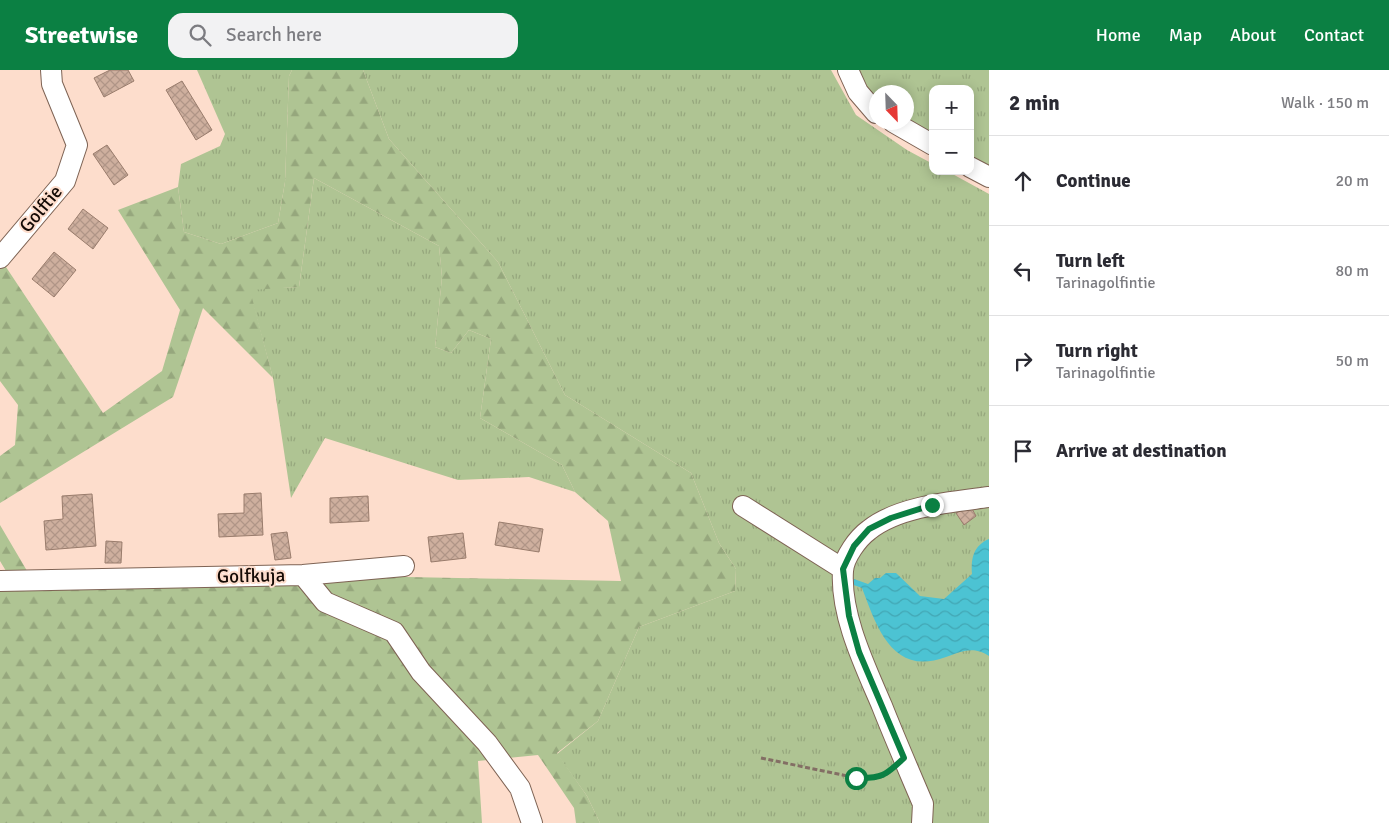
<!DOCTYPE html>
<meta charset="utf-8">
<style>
:root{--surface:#fff;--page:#f2f2f3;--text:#2b2b33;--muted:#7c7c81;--line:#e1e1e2;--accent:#0b8043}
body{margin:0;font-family:Signika,sans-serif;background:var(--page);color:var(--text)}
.controls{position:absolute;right:15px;top:15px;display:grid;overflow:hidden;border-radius:10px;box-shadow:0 2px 12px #0003}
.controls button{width:45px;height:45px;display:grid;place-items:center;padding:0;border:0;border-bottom:1px solid var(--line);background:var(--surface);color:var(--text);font:25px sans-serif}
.compass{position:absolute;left:869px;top:15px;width:45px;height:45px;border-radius:50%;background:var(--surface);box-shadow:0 2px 12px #0003;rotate:157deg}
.stop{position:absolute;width:15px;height:15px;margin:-11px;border:4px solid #0b8043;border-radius:50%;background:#fff}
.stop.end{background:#0b8043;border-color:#fff;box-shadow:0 1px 5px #0008}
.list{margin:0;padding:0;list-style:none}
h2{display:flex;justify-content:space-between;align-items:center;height:65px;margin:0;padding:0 20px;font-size:21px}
h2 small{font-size:16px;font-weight:400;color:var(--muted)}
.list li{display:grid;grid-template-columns:32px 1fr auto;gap:15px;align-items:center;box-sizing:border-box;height:90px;padding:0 20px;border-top:1px solid var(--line)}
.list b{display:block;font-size:19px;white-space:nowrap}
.list p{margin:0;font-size:16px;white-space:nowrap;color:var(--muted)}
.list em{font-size:16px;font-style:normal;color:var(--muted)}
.icon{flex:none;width:28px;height:28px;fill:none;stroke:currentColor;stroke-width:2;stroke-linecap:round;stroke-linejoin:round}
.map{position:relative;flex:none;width:989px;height:753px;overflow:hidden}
header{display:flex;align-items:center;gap:30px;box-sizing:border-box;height:70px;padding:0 25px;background:var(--accent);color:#fff}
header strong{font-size:24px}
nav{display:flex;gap:28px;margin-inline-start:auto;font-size:18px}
.search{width:350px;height:45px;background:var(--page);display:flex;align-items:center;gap:12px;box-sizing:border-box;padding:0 18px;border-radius:15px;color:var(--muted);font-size:19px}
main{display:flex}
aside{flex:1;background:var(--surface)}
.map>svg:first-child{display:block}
.grass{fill:url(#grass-tufts)}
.forest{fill:url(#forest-firs)}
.water{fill:url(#water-waves)}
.building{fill:url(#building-cross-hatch);stroke:#997c6c}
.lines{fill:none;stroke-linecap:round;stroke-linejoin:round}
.minor-casing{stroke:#7e6354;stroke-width:22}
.path{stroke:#836e64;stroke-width:3;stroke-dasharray:5 2.5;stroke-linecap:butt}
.minor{stroke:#fff;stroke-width:20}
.route{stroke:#0b8043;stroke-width:6}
.labels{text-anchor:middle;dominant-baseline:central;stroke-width:4;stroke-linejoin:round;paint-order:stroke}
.street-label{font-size:19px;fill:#140a05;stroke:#fdddcc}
</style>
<header>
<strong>Streetwise</strong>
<div class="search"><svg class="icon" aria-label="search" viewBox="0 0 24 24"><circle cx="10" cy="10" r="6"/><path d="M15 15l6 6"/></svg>Search here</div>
<nav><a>Home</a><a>Map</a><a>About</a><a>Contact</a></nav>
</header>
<main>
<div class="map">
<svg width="989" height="753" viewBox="0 0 989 753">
<defs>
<pattern id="grass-tufts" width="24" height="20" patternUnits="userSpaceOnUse" patternTransform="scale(1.25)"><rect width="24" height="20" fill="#afc493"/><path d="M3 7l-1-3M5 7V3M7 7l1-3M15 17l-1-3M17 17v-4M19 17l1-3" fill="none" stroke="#96a77d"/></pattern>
<pattern id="forest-firs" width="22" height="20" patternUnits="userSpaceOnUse" patternTransform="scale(1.25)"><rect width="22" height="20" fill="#afc493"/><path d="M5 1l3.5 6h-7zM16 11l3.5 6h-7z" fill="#96a77d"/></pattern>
<pattern id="water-waves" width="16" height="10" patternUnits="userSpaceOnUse" patternTransform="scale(1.25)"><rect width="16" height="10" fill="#4cc3d3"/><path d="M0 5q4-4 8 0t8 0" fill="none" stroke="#42a6b4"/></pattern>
<pattern id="building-cross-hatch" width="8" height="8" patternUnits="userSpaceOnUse" patternTransform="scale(1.25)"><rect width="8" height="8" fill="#ceaf9e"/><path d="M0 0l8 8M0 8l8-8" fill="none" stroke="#b09587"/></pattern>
</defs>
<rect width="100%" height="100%" fill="#fdddcc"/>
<path class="grass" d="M197 0H292L289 6 285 112 278 153 221 174 184 162 178 117 181 94 220 76 225 64Z
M363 0H831L856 45 907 80 933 94V101H947L989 124V753H600L587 726 557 684 598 651 639 557 735 521 736 499 719 473 691 403 565 325 498 192 389 69Z
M848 0H989V103L970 90V19H933V75L906 52V22H876V43Z
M314 108 439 176 442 207 435 277 451 283 469 260 491 269 480 348 562 395 575 422 529 407 458 410 325 368 291 428 273 308 249 219 299 217Z"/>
<path class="forest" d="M292 0H363L389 69 498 192 565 325 691 403 719 473 736 499 735 521 639 557 598 651 557 683 587 726 600 753H576L574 738 538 685 478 691 482 753H0V511H12L0 491V455L33 511 303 505 621 511 608 451 575 422 562 395 480 348 491 269 469 260 451 283 435 277 442 207 439 176 314 108 299 217 250 220 273 308 203 238 173 327 0 433V386L15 375 18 335 0 311V188L103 343 162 301 180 240 118 140 178 117 184 162 221 174 278 153 285 112 289 6Z"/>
<path class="water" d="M989 469V586C973 576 963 581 946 587 893 607 877 558 862 518L851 514 854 509 868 514 875 508H880L886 503H896L920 526 944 529 972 504C971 488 973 476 989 469Z"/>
<path class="building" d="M110 0H128L134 11 104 27 94 8Z
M182 11 212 60 196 70 166 20Z
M107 75 128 105 114 115 93 84Z
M83 139 108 158 93 179 68 159Z
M54 182 76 200 54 227 32 209Z
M261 423 263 465 219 467 218 444 244 443V424Z
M92 424 96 476 46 480 44 451 63 449 62 426Z
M368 426 369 451 330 453V428Z
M970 435 976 446 964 455 956 443Z
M499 452 543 459 539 482 495 475Z
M287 462 291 488 275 490 271 464Z
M463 463 466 488 431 492 428 467Z
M106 471 122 472 121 493H105Z"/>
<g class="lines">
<g class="minor-casing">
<path id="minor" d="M848 0 858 22 876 43
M893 52 933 75
M970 97 989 107
M0 188 65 111 77 75 52 14 51 0
M743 436 843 499
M303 505 325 532 394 562 421 602 487 673 520 718 532 753
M0 511 303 505 404 496
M922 753 923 734C909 701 895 669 882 636 865 596 840 545 843 501 844 487 858 468 869 460 899 436 952 432 989 427"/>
</g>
<path class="path" d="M761 688 857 708C869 709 881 710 891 701"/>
<use href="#minor" class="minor"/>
</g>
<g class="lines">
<path class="route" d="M856 708C882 709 886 705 904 688L859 582 849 546 843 499 854 476 869 459 891 448 932 435"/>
</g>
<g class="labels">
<g class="street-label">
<text transform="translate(41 139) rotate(-50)">Golftie</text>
<text transform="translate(251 506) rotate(-1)">Golfkuja</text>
</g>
</g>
</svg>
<div class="controls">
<button>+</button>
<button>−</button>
</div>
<svg class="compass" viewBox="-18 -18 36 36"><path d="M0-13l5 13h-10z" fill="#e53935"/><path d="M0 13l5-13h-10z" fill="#7c7c81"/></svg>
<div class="stop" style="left:856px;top:708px"></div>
<div class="stop end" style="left:932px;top:435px"></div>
</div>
<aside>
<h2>2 min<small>Walk · 150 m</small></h2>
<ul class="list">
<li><svg class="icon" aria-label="ahead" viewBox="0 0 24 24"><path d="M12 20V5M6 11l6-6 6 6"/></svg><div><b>Continue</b></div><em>20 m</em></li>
<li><svg class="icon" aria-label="left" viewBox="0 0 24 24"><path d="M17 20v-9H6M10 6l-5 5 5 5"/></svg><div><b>Turn left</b><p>Tarinagolfintie</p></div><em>80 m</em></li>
<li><svg class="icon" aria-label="right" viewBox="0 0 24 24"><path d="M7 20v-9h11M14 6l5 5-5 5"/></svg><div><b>Turn right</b><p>Tarinagolfintie</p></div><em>50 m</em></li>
<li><svg class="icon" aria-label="arrive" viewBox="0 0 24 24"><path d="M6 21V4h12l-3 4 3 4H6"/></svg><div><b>Arrive at destination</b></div></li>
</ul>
</aside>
</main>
